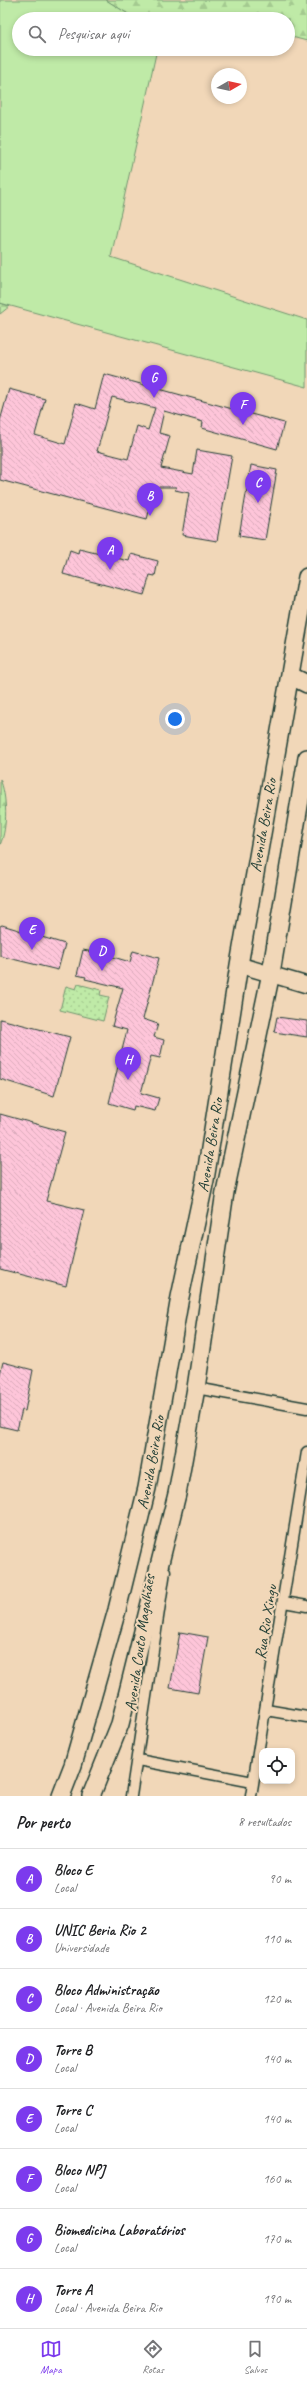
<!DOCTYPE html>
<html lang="pt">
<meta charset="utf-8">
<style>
:root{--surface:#fff;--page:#f2f2f2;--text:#202124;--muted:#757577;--line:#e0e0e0;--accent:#7c3aed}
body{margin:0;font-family:Caveat,sans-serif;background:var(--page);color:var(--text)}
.controls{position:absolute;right:12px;bottom:12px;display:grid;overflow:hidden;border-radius:8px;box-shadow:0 2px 6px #0003}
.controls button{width:36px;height:36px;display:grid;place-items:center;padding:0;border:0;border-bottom:1px solid var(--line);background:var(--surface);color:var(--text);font:20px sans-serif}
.compass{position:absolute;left:211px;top:68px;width:36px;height:36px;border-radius:50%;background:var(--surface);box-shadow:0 2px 6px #0003;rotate:81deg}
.you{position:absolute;left:175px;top:719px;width:14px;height:14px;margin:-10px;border:3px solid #fff;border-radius:50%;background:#1a73e8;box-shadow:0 0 0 6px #1a73e833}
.badge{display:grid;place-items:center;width:26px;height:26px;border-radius:50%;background:var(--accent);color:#fff;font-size:13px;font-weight:700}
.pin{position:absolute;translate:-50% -33px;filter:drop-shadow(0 1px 2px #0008)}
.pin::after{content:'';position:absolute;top:21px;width:14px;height:12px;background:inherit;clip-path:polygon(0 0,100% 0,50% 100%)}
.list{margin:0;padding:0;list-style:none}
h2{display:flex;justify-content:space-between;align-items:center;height:52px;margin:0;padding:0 16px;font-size:17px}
h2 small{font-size:13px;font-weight:400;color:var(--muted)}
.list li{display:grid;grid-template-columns:26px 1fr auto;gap:12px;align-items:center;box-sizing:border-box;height:60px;padding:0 16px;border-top:1px solid var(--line)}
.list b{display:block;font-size:15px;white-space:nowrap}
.list p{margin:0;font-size:13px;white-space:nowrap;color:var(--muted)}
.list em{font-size:13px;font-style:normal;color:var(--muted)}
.icon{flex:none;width:22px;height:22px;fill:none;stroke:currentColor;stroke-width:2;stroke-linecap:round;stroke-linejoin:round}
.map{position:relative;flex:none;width:307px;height:1796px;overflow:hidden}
.search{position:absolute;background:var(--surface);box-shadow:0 2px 6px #0003;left:12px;right:12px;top:12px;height:44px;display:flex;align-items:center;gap:10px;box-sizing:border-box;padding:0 14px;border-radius:22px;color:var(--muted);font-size:15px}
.sheet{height:532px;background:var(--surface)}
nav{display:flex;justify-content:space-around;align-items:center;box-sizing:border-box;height:56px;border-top:1px solid var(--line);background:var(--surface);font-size:11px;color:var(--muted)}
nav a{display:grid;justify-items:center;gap:2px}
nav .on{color:var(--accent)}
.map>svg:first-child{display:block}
.grass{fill:url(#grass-dots);stroke:#6f946e}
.forest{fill:url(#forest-firs);stroke:#6f946e}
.garden{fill:#bfeaa7;stroke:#6f946e}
.building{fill:url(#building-back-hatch);stroke:#1f3d34;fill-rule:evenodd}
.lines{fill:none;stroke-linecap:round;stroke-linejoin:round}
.minor-casing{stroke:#1f3d34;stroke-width:13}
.secondary-casing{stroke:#1f3d34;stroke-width:18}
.primary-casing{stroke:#1f3d34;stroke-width:20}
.minor{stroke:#f1d7b8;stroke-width:10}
.secondary{stroke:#f1d7b8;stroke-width:15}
.primary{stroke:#f1d7b8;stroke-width:17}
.labels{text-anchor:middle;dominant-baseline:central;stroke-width:4;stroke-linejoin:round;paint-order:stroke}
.street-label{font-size:16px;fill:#1f3d34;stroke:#f1d7b8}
</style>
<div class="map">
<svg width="307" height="1796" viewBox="0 0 307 1796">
<defs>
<pattern id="grass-dots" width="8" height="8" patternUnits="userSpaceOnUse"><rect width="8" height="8" fill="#bfeaa7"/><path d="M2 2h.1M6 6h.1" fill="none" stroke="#a4ca90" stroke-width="1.8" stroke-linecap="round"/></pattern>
<pattern id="forest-firs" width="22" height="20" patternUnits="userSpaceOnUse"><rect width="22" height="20" fill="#bfeaa7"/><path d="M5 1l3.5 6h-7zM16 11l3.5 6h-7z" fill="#a4ca90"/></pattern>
<pattern id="building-back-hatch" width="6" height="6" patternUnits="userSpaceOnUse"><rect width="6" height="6" fill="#fec5d9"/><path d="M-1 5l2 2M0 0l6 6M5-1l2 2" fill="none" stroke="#d9aabb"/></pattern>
</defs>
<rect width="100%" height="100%" fill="#f1d7b8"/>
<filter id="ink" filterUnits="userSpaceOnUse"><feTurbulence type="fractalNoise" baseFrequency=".025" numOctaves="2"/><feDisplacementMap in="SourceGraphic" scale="8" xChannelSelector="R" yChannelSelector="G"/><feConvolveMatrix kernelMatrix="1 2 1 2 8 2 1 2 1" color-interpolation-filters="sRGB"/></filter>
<g filter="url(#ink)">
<path class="grass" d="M78 984 101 990 100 995 109 997 103 1021 60 1010 66 986 76 989Z"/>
<path class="forest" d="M106 0H307V41L288 36V19H136Z
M0 303 10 306 0 314Z
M0 779C7 795 8 828 0 845Z"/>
<path class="garden" d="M0 0H106L136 19H19V49H157L111 257 307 320V387L0 303Z"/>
<path class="building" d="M104 374 284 423 277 449 202 428 203 422 164 411 159 433 170 436 161 468 193 474 197 450 232 456 217 541 182 535 189 493 175 490 176 487H156L147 519 0 480V421L9 389 45 399 35 435 65 444 76 403 95 409ZM112 397 155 408 148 430 137 426 128 459 97 451Z
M251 465 277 470 265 540 239 536Z
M79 549 129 561 131 554 158 561 155 576 150 575 144 595 63 574 70 550 78 553Z
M2 925 65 944 58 970 0 956V926Z
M83 950 93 952V951L130 962 133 951 159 958 143 1019 158 1024 154 1037 164 1040 160 1058 151 1056 141 1093 159 1098 155 1111 134 1106 133 1110 109 1103 127 1030 112 1026 123 988 85 979 86 977 77 975Z
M277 1017 307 1021V1037L274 1032Z
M0 1019 70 1037 54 1096 0 1079Z
M0 1114 65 1132 46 1201 84 1210 66 1286 0 1269Z
M3 1362 33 1370 25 1411 22 1410 17 1430 0 1426V1374Z
M180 1632 208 1637 198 1693 170 1688Z"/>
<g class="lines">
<g class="minor-casing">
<path id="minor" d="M196 1388 307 1408
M284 1602 307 1606
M266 1710 307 1717
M138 1760 253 1782
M131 1796 165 1571
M251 1796 307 1452"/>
</g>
<g class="secondary-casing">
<path id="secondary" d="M239 965 307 985"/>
</g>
<g class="primary-casing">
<g id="primary">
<path d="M291 676 307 684"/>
<path id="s1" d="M61 1796 73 1765 117 1610 147 1488 180 1297 205 1180 239 965 307 577"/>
<path d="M91 1796 120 1724 177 1494 196 1388 225 1192 271 973 307 758"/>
</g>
</g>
<use href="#minor" class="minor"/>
<use href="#secondary" class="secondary"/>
<use href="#primary" class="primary"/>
</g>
</g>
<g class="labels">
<g class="street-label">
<text stroke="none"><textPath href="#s1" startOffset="993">Avenida Beira Rio</textPath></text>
<text stroke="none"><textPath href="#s1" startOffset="669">Avenida Beira Rio</textPath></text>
<text stroke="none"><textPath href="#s1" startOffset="346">Avenida Beira Rio</textPath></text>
<text transform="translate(266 1622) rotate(-81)">Rua Rio Xingu</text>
<text transform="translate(140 1643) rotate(-82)">Avenida Couto Magalhães</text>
</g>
</g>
</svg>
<div class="controls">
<button><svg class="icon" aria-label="locate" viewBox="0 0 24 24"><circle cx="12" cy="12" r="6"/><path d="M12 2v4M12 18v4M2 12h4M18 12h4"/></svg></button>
</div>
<svg class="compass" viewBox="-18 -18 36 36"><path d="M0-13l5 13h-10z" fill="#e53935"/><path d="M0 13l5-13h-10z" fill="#757577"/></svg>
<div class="you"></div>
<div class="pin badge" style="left:110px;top:570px">A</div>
<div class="pin badge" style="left:150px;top:516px">B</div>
<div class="pin badge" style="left:258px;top:503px">C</div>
<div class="pin badge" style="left:102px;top:971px">D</div>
<div class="pin badge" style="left:32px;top:950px">E</div>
<div class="pin badge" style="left:243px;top:425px">F</div>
<div class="pin badge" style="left:154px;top:398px">G</div>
<div class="pin badge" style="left:128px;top:1080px">H</div>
<div class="search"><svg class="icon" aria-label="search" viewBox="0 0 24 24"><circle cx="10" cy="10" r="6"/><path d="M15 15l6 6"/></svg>Pesquisar aqui</div>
</div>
<section class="sheet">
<h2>Por perto<small>8 resultados</small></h2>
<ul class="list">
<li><span class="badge">A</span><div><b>Bloco E</b><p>Local</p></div><em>90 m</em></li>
<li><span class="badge">B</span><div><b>UNIC Beria Rio 2</b><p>Universidade</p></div><em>110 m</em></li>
<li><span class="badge">C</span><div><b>Bloco Administração</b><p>Local · Avenida Beira Rio</p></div><em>120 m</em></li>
<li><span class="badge">D</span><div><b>Torre B</b><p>Local</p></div><em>140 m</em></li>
<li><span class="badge">E</span><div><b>Torre C</b><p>Local</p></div><em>140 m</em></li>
<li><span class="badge">F</span><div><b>Bloco NPJ</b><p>Local</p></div><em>160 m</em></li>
<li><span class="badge">G</span><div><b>Biomedicina Laboratórios</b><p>Local</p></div><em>170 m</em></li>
<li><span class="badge">H</span><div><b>Torre A</b><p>Local · Avenida Beira Rio</p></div><em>190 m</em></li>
</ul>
</section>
<nav>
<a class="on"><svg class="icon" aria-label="map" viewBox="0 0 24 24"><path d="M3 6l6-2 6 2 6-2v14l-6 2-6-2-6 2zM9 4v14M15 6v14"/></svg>Mapa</a>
<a><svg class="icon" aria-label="directions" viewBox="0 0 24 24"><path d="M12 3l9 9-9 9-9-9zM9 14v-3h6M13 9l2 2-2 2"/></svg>Rotas</a>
<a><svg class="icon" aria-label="saved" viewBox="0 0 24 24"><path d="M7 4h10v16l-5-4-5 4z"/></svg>Salvos</a>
</nav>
